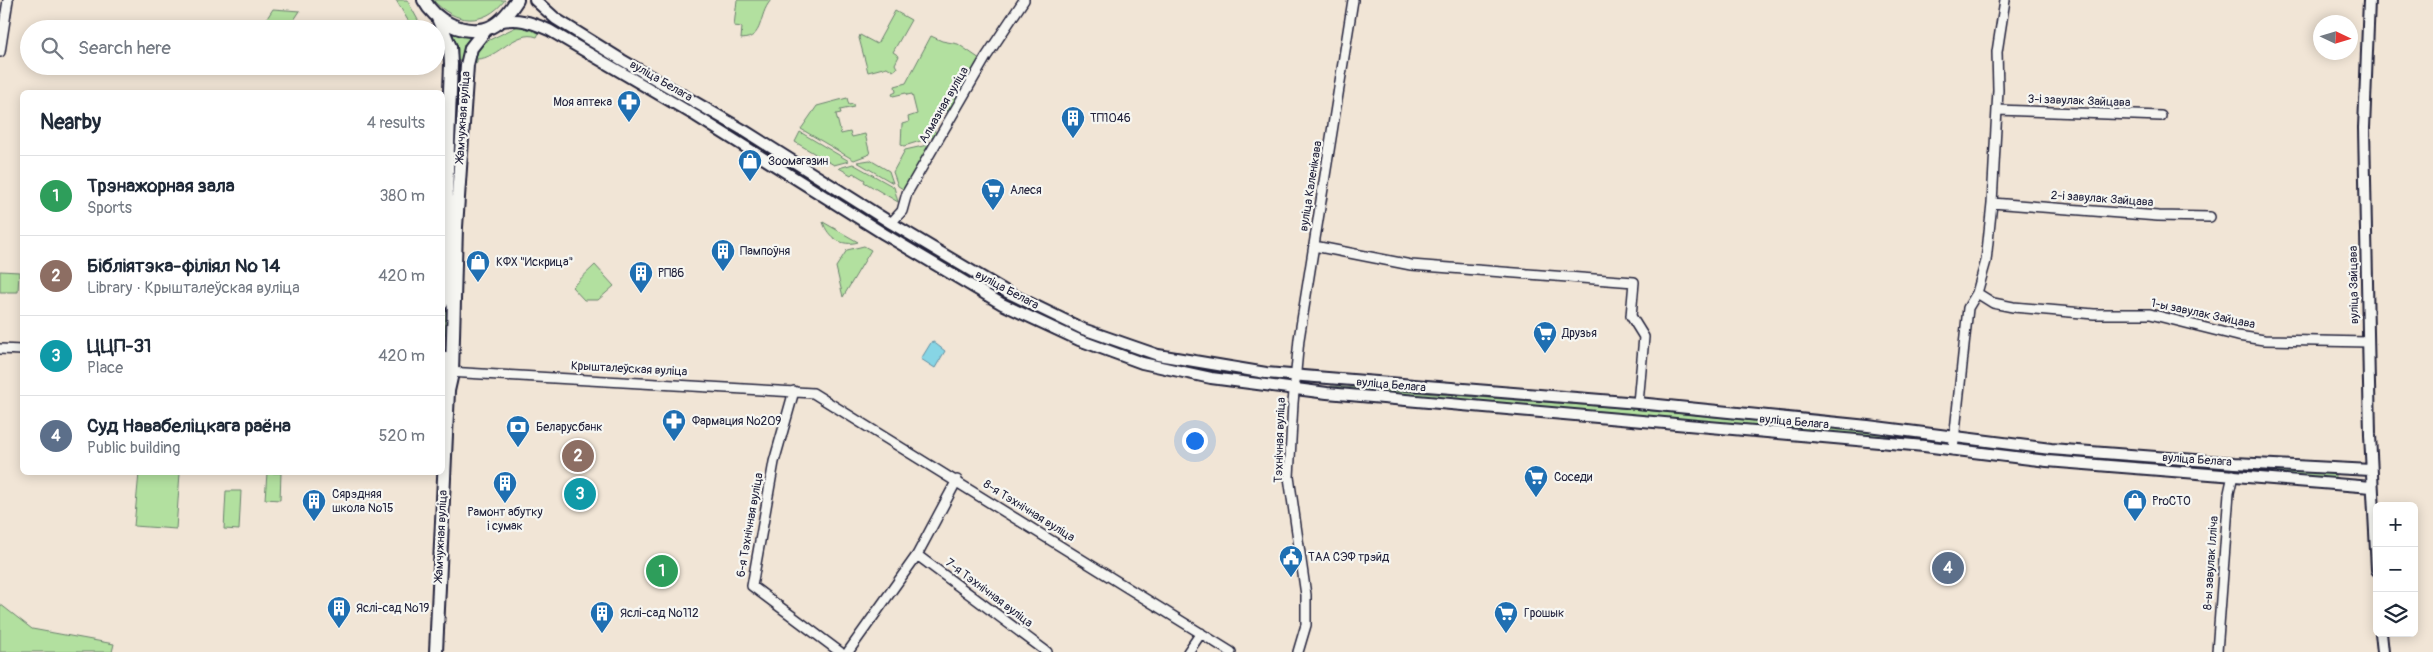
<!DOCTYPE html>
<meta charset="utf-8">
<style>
:root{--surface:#fff;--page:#f6f6f7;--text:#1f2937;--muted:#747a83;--line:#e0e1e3;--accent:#b45309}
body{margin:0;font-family:Pangolin,sans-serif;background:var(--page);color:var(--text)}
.controls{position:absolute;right:15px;bottom:15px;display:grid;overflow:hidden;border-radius:8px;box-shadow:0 2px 12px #0003}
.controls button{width:45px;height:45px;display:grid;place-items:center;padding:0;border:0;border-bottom:1px solid var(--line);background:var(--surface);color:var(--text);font:25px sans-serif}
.compass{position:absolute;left:2313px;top:15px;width:45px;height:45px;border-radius:50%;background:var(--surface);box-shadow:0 2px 12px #0003;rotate:94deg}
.you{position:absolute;left:1194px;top:440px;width:18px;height:18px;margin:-12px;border:4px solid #fff;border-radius:50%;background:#1a73e8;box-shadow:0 0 0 8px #1a73e833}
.badge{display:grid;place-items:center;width:32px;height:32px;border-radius:50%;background:var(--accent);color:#fff;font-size:16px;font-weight:700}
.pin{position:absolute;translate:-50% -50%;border:2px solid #fff;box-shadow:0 1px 5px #0006}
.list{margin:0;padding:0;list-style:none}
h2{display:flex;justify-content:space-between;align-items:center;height:65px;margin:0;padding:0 20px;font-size:21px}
h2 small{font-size:16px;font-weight:400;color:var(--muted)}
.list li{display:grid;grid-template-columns:32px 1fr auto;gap:15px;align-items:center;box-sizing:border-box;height:80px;padding:0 20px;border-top:1px solid var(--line)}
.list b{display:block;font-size:19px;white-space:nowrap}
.list p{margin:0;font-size:16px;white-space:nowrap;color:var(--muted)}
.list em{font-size:16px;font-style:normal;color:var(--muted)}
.icon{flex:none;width:28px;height:28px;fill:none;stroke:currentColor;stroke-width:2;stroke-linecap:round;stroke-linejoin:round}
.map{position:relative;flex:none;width:2433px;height:652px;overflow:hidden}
.search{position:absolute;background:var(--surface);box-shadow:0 2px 12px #0003;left:20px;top:20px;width:425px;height:55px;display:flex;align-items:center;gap:12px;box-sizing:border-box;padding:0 18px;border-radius:28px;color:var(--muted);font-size:19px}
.panel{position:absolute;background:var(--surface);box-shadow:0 2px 12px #0003;left:20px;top:90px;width:425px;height:385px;border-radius:8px}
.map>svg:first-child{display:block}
.green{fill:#b2e09f;stroke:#6a816d}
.water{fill:#87d5e5;stroke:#5f8da1}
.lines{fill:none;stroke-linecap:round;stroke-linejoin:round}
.minor-casing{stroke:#22223b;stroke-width:12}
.tertiary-casing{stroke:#22223b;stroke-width:14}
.secondary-casing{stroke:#22223b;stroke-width:16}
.minor{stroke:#f6f6f2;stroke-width:9}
.tertiary{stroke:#f6f6f2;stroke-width:10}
.secondary{stroke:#f6f6f2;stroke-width:12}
.labels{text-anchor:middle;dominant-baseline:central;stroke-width:4.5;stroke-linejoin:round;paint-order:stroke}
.street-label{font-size:12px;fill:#22223b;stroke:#f6f6f2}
.poi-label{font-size:12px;fill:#22223b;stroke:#f6f6f2;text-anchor:start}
</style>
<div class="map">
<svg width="2433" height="652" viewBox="0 0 2433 652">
<rect width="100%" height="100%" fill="#f1e5d6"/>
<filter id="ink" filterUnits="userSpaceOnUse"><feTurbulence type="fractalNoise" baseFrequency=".02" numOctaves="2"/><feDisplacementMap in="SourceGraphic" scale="10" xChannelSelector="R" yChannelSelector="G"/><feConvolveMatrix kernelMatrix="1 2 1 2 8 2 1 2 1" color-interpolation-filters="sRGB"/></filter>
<g filter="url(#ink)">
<path class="green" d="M396 0H407L418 20 428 29H413Z
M433 0H505C484 27 455 24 433 0Z
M737 0H771C757 16 765 38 741 39L742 27 734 26Z
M273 9 300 11 288 29H260Z
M895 11 911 20 893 52 899 56 895 64 897 68 893 71 887 67 868 72 859 38 860 35 877 44Z
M555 24 763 150 761 154 553 28Z
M524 26 540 31 537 37C515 29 498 59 477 59V63H472L479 45 516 27Z
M450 31 474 35 464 49 463 61H457L458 49Z
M931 36 942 41 958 44 980 59 951 111H944L935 117 933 127 937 136 904 146 901 145 902 124 909 122 908 117 917 114 912 94 907 95 906 93 893 96 892 94 896 92 895 86 906 83Z
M457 67 462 68 448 334H444Z
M847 98 849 105 853 104 854 107 840 110 841 113 836 114 841 134 850 132 852 137 865 134 870 154 854 160 801 129 817 106Z
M800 132 849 161 834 165 795 142Z
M932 144 905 190 898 186 893 172 905 150Z
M772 155 882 224 880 227 769 159Z
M870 160 889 171 893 183 857 162Z
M853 164 894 187 898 202 864 182 865 180 853 173 851 175 839 168Z
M823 222 858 242C842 247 828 238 823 222Z
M892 229C976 279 1059 335 1154 360 1190 370 1226 374 1263 379L1262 383 1239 380 1114 352 1011 305 890 234Z
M864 246 871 250 843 297 836 267 847 250Z
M595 265 614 286 598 300H584L572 287Z
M0 271 19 272 18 292H0Z
M1331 386 1622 408 1922 437 1921 443 1513 404 1330 390Z
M1979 446 2072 455 2335 474V480L2151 467 1979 450Z
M139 473H180L176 529 134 526Z
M267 473H281L280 500 265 499Z
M226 491H241L239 530 224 529Z
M0 604 32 629 114 644 112 652H0Z"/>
<path class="water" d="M932 341 945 351 935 368 921 359Z"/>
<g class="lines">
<g class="minor-casing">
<path id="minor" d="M2005 0 1997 52 1998 90 1992 203 1986 261 1977 293 1993 303 2013 307 2094 314H2150L2238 336 2264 340 2368 342
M0 52 8 0
M1997 110 2161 116
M1992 203 2158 216 2210 217
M891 223 902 211 907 193 986 57 1024 0
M1314 246 1411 265 1634 282 1631 316 1644 337 1638 403
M0 349 22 350
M448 372 813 393 1231 652
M794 391 774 462 752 586 840 652
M1953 450 1968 308 1977 293
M917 555 1047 652
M848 652 917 555 957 480
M1188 652 1201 633
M1298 652 1306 625V595L1289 477 1293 403 1299 339 1353 0
M2217 652 2229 493 2233 475"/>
</g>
<g class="tertiary-casing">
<path id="tertiary" d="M535 0 556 19 622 60 745 131 891 223 1007 292 1083 329 1158 355 1266 373 1638 403 1868 426 2051 449 2235 463 2371 470
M2369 0 2364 128 2370 435 2377 570
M498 22C517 17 531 22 549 30L696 116 884 234 1002 304 1079 340 1142 363 1211 378 1327 393 1924 446 2047 461 2372 487
M2381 633 2383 652"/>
</g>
<g class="secondary-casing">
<path id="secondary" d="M424 0C435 21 461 34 485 29 498 26 510 11 517 0
M438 18 450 47 451 64 442 303
M442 357 447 388
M436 652 448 391 452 373 456 227 467 65 471 48 486 29"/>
</g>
<use href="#minor" class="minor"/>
<use href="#tertiary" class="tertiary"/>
<use href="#secondary" class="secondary"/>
</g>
</g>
<defs>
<g id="pharmacy-pin" transform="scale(1.25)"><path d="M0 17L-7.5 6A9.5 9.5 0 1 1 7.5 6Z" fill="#1f6fb2" stroke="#f6f6f2"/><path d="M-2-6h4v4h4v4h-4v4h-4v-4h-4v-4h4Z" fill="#fff"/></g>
<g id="building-pin" transform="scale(1.25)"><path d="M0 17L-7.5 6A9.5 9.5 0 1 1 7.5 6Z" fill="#1f6fb2" stroke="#f6f6f2"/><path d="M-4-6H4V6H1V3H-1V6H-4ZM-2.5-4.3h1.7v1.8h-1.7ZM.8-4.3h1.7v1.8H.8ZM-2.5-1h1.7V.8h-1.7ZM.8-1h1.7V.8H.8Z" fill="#fff"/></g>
<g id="shop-pin" transform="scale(1.25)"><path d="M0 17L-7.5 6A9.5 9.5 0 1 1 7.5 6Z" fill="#1f6fb2" stroke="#f6f6f2"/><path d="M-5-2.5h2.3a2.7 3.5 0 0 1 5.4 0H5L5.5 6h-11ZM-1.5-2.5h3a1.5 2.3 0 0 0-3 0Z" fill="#fff"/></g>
<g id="supermarket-pin" transform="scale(1.25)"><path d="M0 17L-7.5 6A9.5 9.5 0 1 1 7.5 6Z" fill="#1f6fb2" stroke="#f6f6f2"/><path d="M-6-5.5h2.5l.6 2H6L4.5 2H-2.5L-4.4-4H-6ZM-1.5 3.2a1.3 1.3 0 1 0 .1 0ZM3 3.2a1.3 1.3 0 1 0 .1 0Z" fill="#fff"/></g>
<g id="bank-pin" transform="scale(1.25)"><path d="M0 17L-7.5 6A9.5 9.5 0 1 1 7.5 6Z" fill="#1f6fb2" stroke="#f6f6f2"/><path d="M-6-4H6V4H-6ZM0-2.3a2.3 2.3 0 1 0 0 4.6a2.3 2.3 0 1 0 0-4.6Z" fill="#fff"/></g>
<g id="civic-pin" transform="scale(1.25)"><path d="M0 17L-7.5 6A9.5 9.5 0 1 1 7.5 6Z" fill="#1f6fb2" stroke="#f6f6f2"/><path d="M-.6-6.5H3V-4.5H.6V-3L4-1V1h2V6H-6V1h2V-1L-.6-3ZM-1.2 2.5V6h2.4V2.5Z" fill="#fff"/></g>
</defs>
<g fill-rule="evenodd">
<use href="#pharmacy-pin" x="629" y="102"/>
<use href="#building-pin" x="1073" y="118"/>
<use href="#shop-pin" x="750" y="161"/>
<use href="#supermarket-pin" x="993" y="190"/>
<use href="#building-pin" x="723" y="251"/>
<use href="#shop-pin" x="478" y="262"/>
<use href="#building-pin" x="641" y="273"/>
<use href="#supermarket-pin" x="1545" y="333"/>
<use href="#pharmacy-pin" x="674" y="421"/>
<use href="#bank-pin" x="518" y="427"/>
<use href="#supermarket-pin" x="1536" y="477"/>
<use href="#building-pin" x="505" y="483"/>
<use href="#building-pin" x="314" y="501"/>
<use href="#shop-pin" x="2135" y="501"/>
<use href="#civic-pin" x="1291" y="557"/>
<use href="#building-pin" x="339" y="608"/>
<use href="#building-pin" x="602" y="613"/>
<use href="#supermarket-pin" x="1506" y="613"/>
</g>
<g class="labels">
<g class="street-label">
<text transform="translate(661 81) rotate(30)">вуліца Белага</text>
<text transform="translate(2079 101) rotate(2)">3-і завулак Зайцава</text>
<text transform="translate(944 105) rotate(-60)">Алмазная вуліца</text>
<text transform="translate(463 117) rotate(-86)">Жамчужная вуліца</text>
<text transform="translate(1311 186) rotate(-81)">вуліца Каленікава</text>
<text transform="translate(2102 199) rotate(4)">2-і завулак Зайцава</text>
<text transform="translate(2354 285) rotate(-91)">вуліца Зайцава</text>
<text transform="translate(1007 290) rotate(28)">вуліца Белага</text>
<text transform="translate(2203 314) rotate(12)">1-ы завулак Зайцава</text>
<text transform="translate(629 369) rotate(3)">Крышталеўская вуліца</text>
<text transform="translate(1391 385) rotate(5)">вуліца Белага</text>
<text transform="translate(1794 422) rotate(5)">вуліца Белага</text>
<text transform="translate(1280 440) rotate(-88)">Тэхнічная вуліца</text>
<text transform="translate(2197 460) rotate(4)">вуліца Белага</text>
<text transform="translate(1029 511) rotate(32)">8-я Тэхнічная вуліца</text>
<text transform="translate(750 525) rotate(-80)">6-я Тэхнічная вуліца</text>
<text transform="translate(441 536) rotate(-87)">Жамчужная вуліца</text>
<text transform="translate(2211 563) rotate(-86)">8-ы завулак Ілліча</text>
<text transform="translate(989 593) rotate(37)">7-я Тэхнічная вуліца</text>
</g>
<g class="poi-label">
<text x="612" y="102" text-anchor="end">Моя аптека</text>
<text x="1090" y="118">ТП1046</text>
<text x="768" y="161">Зоомагазин</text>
<text x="1010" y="190">Алеся</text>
<text x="740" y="251">Пампоўня</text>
<text x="496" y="262">КФХ "Искрица"</text>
<text x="658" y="273">РП86</text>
<text x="1562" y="333">Друзья</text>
<text x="692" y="421">Фармация №209</text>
<text x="536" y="427">Беларусбанк</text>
<text x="1554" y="477">Соседи</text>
<text x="332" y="494">Сярэдняя<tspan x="332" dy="14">школа №15</tspan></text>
<text x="2152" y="501">ProСТО</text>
<text x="505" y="512" text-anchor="middle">Рамонт абутку<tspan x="505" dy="14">і сумак</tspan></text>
<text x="1308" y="557">ТАА СЭФ трэйд</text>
<text x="356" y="608">Яслі-сад №19</text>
<text x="620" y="613">Яслі-сад №112</text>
<text x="1524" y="613">Грошык</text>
</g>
</g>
</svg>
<div class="controls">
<button>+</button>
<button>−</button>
<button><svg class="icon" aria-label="layers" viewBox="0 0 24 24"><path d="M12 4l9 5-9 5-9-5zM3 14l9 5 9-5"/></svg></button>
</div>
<svg class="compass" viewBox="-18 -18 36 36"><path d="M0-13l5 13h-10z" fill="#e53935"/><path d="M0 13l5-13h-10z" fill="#747a83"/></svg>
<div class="you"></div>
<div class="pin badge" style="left:662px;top:571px;background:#2e9e5b">1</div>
<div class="pin badge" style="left:578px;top:456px;background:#8d6e63">2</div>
<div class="pin badge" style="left:580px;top:494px;background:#0f9aa8">3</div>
<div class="pin badge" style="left:1948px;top:568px;background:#5c6f8a">4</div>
<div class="search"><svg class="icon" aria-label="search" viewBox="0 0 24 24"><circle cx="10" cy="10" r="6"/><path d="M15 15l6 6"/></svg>Search here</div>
<section class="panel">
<h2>Nearby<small>4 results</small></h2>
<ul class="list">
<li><span class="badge" style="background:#2e9e5b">1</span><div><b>Трэнажорная зала</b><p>Sports</p></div><em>380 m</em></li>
<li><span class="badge" style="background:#8d6e63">2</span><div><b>Бібліятэка-філіял № 14</b><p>Library · Крышталеўская вуліца</p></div><em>420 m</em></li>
<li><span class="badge" style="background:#0f9aa8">3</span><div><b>ЦЦП-31</b><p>Place</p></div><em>420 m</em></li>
<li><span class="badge" style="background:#5c6f8a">4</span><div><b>Суд Навабеліцкага раёна</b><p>Public building</p></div><em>520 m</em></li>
</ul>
</section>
</div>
